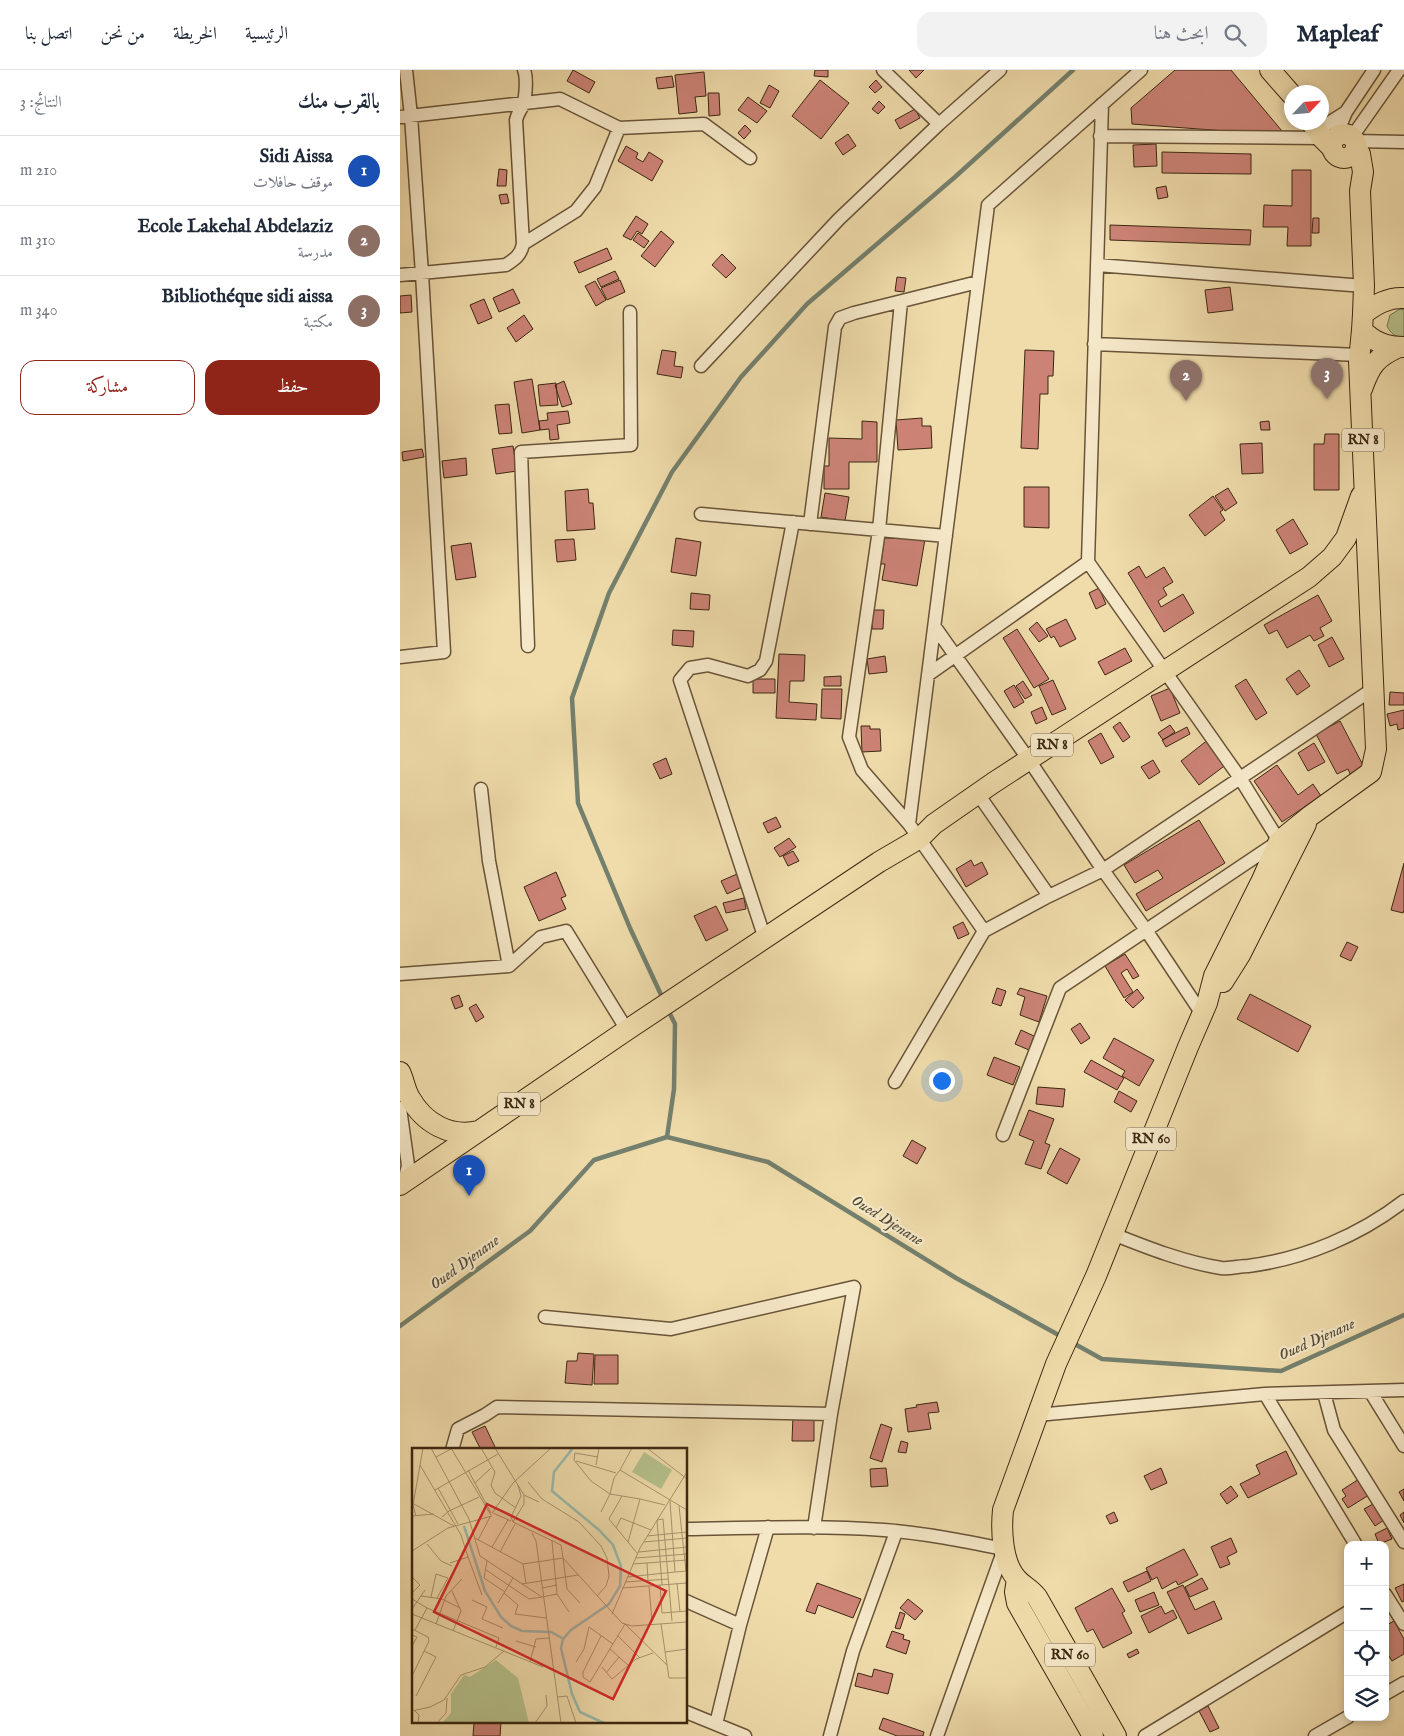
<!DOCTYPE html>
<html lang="ar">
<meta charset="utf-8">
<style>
:root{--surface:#fff;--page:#f2f2f3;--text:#1f2937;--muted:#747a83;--line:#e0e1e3;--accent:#8f2418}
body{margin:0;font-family:"IM FELL English",Amiri,serif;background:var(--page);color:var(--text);direction:rtl}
.controls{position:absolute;right:15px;bottom:15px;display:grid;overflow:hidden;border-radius:10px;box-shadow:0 2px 8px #0003}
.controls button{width:45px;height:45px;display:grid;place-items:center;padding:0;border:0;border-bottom:1px solid var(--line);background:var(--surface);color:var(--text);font:25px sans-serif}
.compass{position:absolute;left:884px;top:15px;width:45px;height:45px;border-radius:50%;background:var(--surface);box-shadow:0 2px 8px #0003;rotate:64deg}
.you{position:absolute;left:541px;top:1010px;width:18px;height:18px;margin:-12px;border:4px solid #fff;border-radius:50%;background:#1a73e8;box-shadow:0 0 0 8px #1a73e833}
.badge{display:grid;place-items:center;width:32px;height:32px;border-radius:50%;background:var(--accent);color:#fff;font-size:16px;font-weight:700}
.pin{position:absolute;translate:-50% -41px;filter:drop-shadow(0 1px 2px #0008)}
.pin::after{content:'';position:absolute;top:26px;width:18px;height:15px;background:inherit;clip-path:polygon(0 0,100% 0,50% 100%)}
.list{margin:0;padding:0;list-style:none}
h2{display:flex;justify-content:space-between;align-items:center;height:65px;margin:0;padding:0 20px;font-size:21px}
h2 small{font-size:16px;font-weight:400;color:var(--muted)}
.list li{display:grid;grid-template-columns:32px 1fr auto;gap:15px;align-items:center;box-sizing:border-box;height:70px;padding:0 20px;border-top:1px solid var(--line)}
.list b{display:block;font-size:19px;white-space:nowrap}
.list p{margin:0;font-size:16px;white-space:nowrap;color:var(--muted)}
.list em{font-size:16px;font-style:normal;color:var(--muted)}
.actions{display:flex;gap:10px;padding:15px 20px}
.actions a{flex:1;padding:11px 0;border:1px solid var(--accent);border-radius:15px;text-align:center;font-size:18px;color:var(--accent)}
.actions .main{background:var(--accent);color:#fff}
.icon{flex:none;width:28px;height:28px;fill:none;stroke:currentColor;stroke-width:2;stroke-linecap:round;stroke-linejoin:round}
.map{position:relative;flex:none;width:1004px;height:1666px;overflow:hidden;direction:ltr}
header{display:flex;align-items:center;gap:30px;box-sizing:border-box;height:70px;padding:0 25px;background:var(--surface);border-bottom:1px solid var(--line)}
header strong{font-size:24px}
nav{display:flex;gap:28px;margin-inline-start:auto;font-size:18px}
.search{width:350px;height:45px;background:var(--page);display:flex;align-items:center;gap:12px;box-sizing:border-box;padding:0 18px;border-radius:15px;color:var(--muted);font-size:19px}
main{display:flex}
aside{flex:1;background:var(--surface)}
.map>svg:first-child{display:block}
.green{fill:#b6c18c;stroke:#79744e}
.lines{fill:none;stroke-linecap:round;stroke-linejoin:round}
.stream{stroke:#74806e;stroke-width:4.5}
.building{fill:#cc8376;stroke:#3c2711}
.street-casing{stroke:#695438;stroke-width:15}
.primary-casing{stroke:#3c2711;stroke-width:22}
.street{stroke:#f5e8c8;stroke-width:12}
.primary{stroke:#f0dcab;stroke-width:20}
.labels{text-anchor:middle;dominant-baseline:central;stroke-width:4.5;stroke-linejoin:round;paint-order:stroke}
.shield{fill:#f5e8c8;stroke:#746148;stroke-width:1}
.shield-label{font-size:14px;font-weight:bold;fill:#3c2711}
.water-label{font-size:16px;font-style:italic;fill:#544c38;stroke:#f5e8c8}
.inset-river{fill:none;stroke:#9abbac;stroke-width:2.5}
.inset-road{fill:none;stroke:#a8946d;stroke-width:1}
.view{fill:#d62828;fill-opacity:0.15;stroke:#d62828;stroke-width:2.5}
.inset-edge{fill:none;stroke:#3c2711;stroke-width:2.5}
</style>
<header>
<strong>Mapleaf</strong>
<div class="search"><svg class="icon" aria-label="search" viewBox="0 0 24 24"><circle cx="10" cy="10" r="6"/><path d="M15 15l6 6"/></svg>ابحث هنا</div>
<nav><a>الرئيسية</a><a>الخريطة</a><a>من نحن</a><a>اتصل بنا</a></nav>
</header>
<main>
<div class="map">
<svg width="1004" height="1666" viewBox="0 0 1004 1666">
<rect width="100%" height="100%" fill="#f0dcab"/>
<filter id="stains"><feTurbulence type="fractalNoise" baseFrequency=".004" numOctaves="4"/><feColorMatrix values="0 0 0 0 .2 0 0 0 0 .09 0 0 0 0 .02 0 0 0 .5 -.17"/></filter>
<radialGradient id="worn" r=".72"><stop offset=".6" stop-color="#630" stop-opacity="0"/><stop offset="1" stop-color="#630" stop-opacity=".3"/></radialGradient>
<path class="green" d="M1000 239 1004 240V267C995 267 991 264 987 256L990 245Z"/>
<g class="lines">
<path class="stream" d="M263 929 230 858 178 733 172 628 209 523 272 402 341 307 407 234 555 107 673 0
M267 1067 274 1019 275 954 268 940
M0 1256 130 1161 194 1090 267 1067 368 1092 556 1208 664 1268
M673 1273 702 1289 881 1301 1004 1245"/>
</g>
<path class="building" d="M173 0 195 12 189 23 167 11Z
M415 0H428V7L414 6Z
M509 0H524L516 8Z
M775 0H831L887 67 866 64 732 54 731 38Z
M304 2 306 26 295 27 297 42 279 44 275 5Z
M272 6 274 17 258 19 256 8Z
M420 10 449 33 421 69 392 46Z
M476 10 482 17 475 23 469 17Z
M369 15 379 21 370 38 360 33Z
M308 23H319L320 45 309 46Z
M348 27 367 41 357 53 338 40Z
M479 31 485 37 478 44 472 39Z
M515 39 520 48 500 59 495 50Z
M345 55 351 61 344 69 338 63Z
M448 64 456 76 443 85 435 73Z
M756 74 757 96 734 97 733 75Z
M226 76 238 83 236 88 243 92 249 82 263 91 252 111 218 91Z
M762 82 851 84V104L762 103Z
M99 99 107 100 106 116H97Z
M892 100H911V176H887L888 157H863L864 135 892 136Z
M766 116 768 127 758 129 756 118Z
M107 124 109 133 101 134 99 125Z
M236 146 248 154 242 164 237 161 231 170 223 166Z
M913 148H919V163H912Z
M710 155 851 160 850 175 710 170Z
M261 161 274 172 255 197 241 186Z
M238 163 249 171 244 178 233 170Z
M207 178 212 189 179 203 174 192Z
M322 184 336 198 326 208 312 195Z
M215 201 219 209 201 217 197 209Z
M497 207 506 208 504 222 495 221Z
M220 210 225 222 207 230 201 218Z
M195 211 206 230 196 236 185 216Z
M830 217 833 240 808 243 805 220Z
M113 219 120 233 99 242 93 228Z
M11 225 12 242 0 243V226Z
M84 229 92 248 78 254 70 235Z
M124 245 133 259 116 272 107 258Z
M262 280 276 282 274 296 283 297 281 308 257 304Z
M625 280 654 281 653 306H648V324H640L638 379 621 378Z
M132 309 140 360 122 363 114 312Z
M164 311 172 334 162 337 155 315Z
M156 313 158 335 140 336 138 315Z
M109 334 112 363 99 364 95 335Z
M168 341 170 353 157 355 159 369 150 370 149 359 140 360 139 351 148 350 147 343Z
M522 348V356H531L532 378 498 380 496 350Z
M462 351 477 352V392H449V419H424V396H429V368L462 369Z
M869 351 870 360H861L860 352Z
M925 364H939V420H914V374H924Z
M862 373 863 403 842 404 840 374Z
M113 376 117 401 96 404 92 379Z
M22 379 24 387 3 391 2 382Z
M66 388 67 405 44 408 42 391Z
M624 417H649V458L624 457Z
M828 418 837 433 825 441 815 426Z
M188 419 189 433H193L195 459 167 461 165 421Z
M425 423 449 427 445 451 421 447Z
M813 426 823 440 820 442 825 450 805 466 789 445Z
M893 449 908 474 890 484 876 460Z
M485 462 525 469 517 516 482 510 485 494H481Z
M276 468 301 472 296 506 271 502Z
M174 469 176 490 157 492 155 470Z
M71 473 76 507 56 510 51 476Z
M739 496 746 508 764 497 773 512 763 518 767 525 758 531 761 537 783 524 794 543 764 562 728 503Z
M699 518 706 534 696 539 689 523Z
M291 523 310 525 309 540 290 539Z
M918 525 932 551 920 558 924 566 914 571 910 565 887 578 877 560 869 564 864 555Z
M473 540H484L483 559H472Z
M666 549 676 569 660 577 654 566 651 568 646 559Z
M637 552 648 566 639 572 629 559Z
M617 559 649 609 634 618 603 568Z
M273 560 294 561 293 577 272 575Z
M932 567 944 589 929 597 918 575Z
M725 578 732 591 705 605 698 592Z
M379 584 405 585 404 611H390L389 632 417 634 416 650 376 648Z
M485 586 487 602 469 604 467 589Z
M899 600 910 616 897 625 886 609Z
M441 606V616H424V607Z
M353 609H375V623H353Z
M846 609 867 643 856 650 835 616Z
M653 610 666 639 652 645 639 616Z
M623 611 632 625 625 629 616 616Z
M614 615 624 632 614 638 604 621Z
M770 618 780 643 761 651 751 626Z
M422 619H442L441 649 421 648Z
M990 622 1004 623V635H989Z
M642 637 647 649 636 654 631 642Z
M1004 640V658L998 660 997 654 990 656 987 644Z
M940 651 965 699 951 706 948 699 937 704 916 664Z
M720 652 730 667 723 672 713 657Z
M770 655 775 662 763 670 758 663Z
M461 656H470V659H480L481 681 462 682Z
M787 657 790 664 766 677 762 670Z
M701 663 714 687 701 694 688 671Z
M809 669 827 694 799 715 781 691Z
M914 673 925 692 908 701 898 683Z
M266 688 272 704 260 709 253 694Z
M753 690 760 702 749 709 741 697Z
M877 695 898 725 913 714 921 726 882 752 854 711Z
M376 747 381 757 368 763 363 753Z
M799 750 825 793 746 841 736 824 763 808 758 800 735 813 724 795Z
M389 768 396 777 380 787 374 778Z
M393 781 399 791 388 796 383 786Z
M571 790 574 796 582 792 588 804 566 817 556 799Z
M1004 793V840L1003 843 991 840Z
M156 802 166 826 161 828 166 839 139 851 124 817Z
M337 804 342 817 327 824 321 811Z
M344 828 346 839 326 843 323 833Z
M316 836 328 860 306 871 294 846Z
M563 852 569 864 558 869 553 857Z
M947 872 958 877 951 891 940 886Z
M725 884 739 906 733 909 727 899 721 903 733 922 724 928 705 896Z
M597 918 606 921 601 936 592 933Z
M620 918 647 926 639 952 620 945 625 927 617 924Z
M737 919 744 928 733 938 725 930Z
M850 924 911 956 898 982 837 949Z
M59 925 63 936 55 939 51 928Z
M76 934 84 947 76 952 69 938Z
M680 953 690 968 681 974 671 959Z
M621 960 634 966 629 980 615 974Z
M714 968 754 990 739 1016 722 1006 725 1001 703 988Z
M594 987 620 997 613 1015 587 1005Z
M691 990 724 1008 717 1020 684 1002Z
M638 1017 665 1019 663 1037 636 1034Z
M719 1021 737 1031 731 1042 714 1032Z
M629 1040 654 1049 645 1073 650 1075 641 1099 625 1094 634 1071 619 1065Z
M512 1070 526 1078 517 1094 503 1086Z
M660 1078 680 1089 667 1114 647 1103Z
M178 1283 194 1284 192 1315 165 1313 167 1291H177Z
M195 1285H218V1314H194Z
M537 1332 539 1342 528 1343 531 1359 508 1362 505 1339 517 1337 516 1335Z
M393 1345H414V1371H392Z
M481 1354 492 1358 482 1392 470 1388Z
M85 1356 96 1379 93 1380H81L72 1362Z
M501 1371 508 1373 506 1383 498 1382Z
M886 1381 897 1404 848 1428 840 1414 860 1404 856 1395Z
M486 1398 488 1416 471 1417 470 1399Z
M761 1398 767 1413 751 1420 744 1406Z
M959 1409 969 1425 948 1438 942 1429 946 1426 942 1420Z
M831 1416 838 1426 827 1434 820 1424Z
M1004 1419V1431L999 1422Z
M973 1434 984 1450 975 1456 964 1439Z
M714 1442 718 1451 710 1454 706 1446Z
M1004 1442V1453L1000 1445Z
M987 1458 992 1469 979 1474 975 1464Z
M831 1468 837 1482 827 1487 830 1494 820 1498 811 1477Z
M784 1479 798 1505 778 1515 776 1511 762 1519 757 1507 752 1510 746 1498Z
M747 1501 751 1511 728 1522 723 1512Z
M802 1508 808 1519 790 1527 785 1517Z
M417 1513 461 1529 453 1548 418 1535 415 1544 406 1541Z
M1004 1514V1531L1002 1532 995 1518Z
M783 1515 795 1540 814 1531 822 1549 788 1564 767 1522Z
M712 1518 725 1541 722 1543 732 1563 703 1578 693 1559 687 1562 675 1538Z
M754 1522 759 1535 740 1542 735 1530Z
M508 1529 523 1541 515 1550 500 1538Z
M761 1536 765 1544 773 1540 777 1548 749 1563 741 1546Z
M500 1542 505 1544 500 1559 495 1558Z
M994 1551 1004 1569V1584L992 1591 985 1580V1556Z
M492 1561 504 1565 503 1569 510 1571 506 1584 486 1577Z
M737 1579 739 1583 729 1588 727 1584Z
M474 1599 493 1604 488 1624 455 1616 458 1603 472 1607Z
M808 1636 819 1658 810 1662 799 1641Z
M483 1648 524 1662 523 1666H497L479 1659Z
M80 1652H101L100 1666H73L74 1653Z"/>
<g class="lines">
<g class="street-casing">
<path id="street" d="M0 47 160 29 219 58 304 54 350 88
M539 54 600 0
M924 56 946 42
M700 66 922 68
M952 67 999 0
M935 68 946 42 974 0
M955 71 1004 72
M123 174 176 141 195 117 219 58
M697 195 964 216
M0 205 106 195C115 189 121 185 123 174L116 50C118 41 121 41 123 34 126 27 127 7 124 0
M501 232 479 460 449 667 462 700 509 754
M694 274 959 285
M301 296 439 149 539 54 483 0
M301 444 546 466
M410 454 435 257 440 248 454 243 578 212
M535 557 629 690 703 800 746 860 802 944
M128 576 121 382 231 375 230 242
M0 587 44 582 22 204 11 46 6 0
M529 604 688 492
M81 719 89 791 109 896
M578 724 649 826
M584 861 509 754 588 135 741 0
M365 869 280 610 290 598 308 595 348 606 360 600 366 591 393 452
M0 904 109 896 141 867 166 861 227 960
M495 1012 584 861 649 826 703 800 973 619
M0 1038 8 1095 4 1113
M603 1065 660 918 879 771 840 708 688 492 702 34
M713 1164C748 1178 784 1192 821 1198 830 1199 840 1196 848 1196 904 1189 960 1165 1004 1131
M145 1247 271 1259 454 1217 431 1344 414 1458
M970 1321 1004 1376
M924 1323 934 1360 1004 1472
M865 1324 956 1475
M637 1345 865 1324 1004 1320
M52 1380 58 1359 85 1345 97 1337 431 1344
M286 1459C352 1458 418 1455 484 1460 524 1463 564 1471 604 1479L537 1666
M985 1524 1004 1554
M286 1531 340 1555
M985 1624 1004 1613
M286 1642 345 1666
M316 1654 340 1555 368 1457
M430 1666 453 1581 496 1462
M745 1666 948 1542
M915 1666 948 1647"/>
</g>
<g class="primary-casing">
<path id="primary" d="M870 0 892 25
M911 52 922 68 932 78
M932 76a12 12 0 1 1 24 0a12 12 0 1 1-24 0Z
M956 75 960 84 963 102 960 121 964 216 963 244
M1004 228C988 227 975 235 963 244L962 260C974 272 986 277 1004 277
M962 319C970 296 976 287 999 277
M823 912 840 885 906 754
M0 1002C4 1010 5 1020 10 1028 24 1053 50 1068 79 1061
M0 1115 227 960 479 792 520 768 534 754 593 713 909 507 932 487 946 468 961 426
M617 1509 615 1522 617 1533 693 1666
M716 1666 637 1527C630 1518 623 1516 617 1509 602 1493 601 1460 603 1440L656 1294 696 1206 788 977 807 933 814 906 862 810 879 771 910 746 971 702 976 679 959 291 962 260"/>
</g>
<use href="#street" class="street"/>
<use href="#primary" class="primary"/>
</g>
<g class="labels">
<g class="shield">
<rect x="942" y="358.5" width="42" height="23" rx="4"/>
<rect x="631" y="663.5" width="42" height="23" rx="4"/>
<rect x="98" y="1022.5" width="42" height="23" rx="4"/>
<rect x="726" y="1057.5" width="50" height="23" rx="4"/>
<rect x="645" y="1573.5" width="50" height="23" rx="4"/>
</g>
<g class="shield-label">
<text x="963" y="370">RN 8</text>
<text x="652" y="675">RN 8</text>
<text x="119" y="1034">RN 8</text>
<text x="751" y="1069">RN 60</text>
<text x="670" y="1585">RN 60</text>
</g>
<g class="water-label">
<text transform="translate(487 1151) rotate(32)">Oued Djenane</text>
<text transform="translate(65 1193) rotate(-36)">Oued Djenane</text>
<text transform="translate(917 1270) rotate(-24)">Oued Djenane</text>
</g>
</g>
<g transform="translate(12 1378)">
<rect width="275" height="275" fill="#f0dcab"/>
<path d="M232 4 260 22 249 41 220 24ZM84 212 106 230 117 275H30L39 265V246L52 227 58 229Z" fill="#b6c18c"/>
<path class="inset-river" d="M161 0 142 24 140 43 187 82 201 97 209 118 208 138 197 156 159 182 151 191 149 200 160 246 168 264 192 275M52 78 73 143 89 169 99 178 110 183 139 184 150 190"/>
<path class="inset-road" d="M19 0 57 71 68 108 130 149 145 146M39 0 79 67M69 0 83 24 79 37 83 45 104 60M83 0 112 47V56L101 74 99 69 109 48 106 37M220 0 208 22 275 62M235 0 275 31M24 9 39 1M186 9 163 5 162 12 179 33 198 46 202 30 208 22M164 13 204 25M8 17 49 87 56 109M184 17 187 0M56 22 79 65M116 34 130 51 167 74 189 98 195 110 197 128 194 138 185 148M63 35 79 20M26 40 46 76M23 42 86 6M112 47 127 54M210 48 197 71 225 105M228 51 253 57M258 53 263 124 275 123M2 56 42 78M267 58 274 123M83 59 100 67M189 64 198 46 228 51 216 94M80 65 101 35 139 0M81 65 99 73M0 68 22 66M4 68 1 57 11 0M30 69 37 63 67 49M101 74 149 97 151 110 210 175 220 178 275 174M204 80 209 70 239 82M120 85 124 93 149 275M235 88 275 84M63 90 111 116 151 110 155 141 168 155M66 92 78 69M140 93 145 146 157 164M232 94 275 90M15 96 29 113 40 118M80 99 96 72M0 103 36 80 80 68M88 104 103 76M227 104 275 99M224 110 275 106M75 113 72 130 93 144M38 115 56 109 70 147M235 115 236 133M111 116 114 135M221 116 275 112M74 122 117 151 130 149M0 129 8 137 0 145M215 129 263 124M213 134 256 131M265 135 268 164M110 136 166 127M248 137 250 165 275 163M250 137 245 72 251 71 260 173M237 138 240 174M130 140 145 137M210 140 275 135M40 143 49 163 41 183M92 145 106 157 103 166 134 170M9 148 30 151 48 160M19 149 24 126 36 130 25 150M0 151 15 160M60 152 75 159 70 171 91 180M86 155 101 130M0 161 13 142M0 166 131 219M200 166 228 100 275 24M24 176 34 148 50 131M249 176 257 230H275M0 181 16 189 17 193 0 228M3 182 15 160 87 190 84 199M0 187 5 189 0 198M205 187 228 210M189 188 171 224V229L178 234 213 176 255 217M104 193 124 199M198 201 216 217M253 204 275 201M118 214 124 191 137 190M164 214 172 201 177 179 201 196M190 219 200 231 224 211 241 205M194 225 207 209M4 248 24 209 12 203M146 249 155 248 164 275M2 262 7 267 6 275M0 263 18 259 32 252 49 227 73 219 92 203M25 275 34 265 35 250M123 275 135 258 134 247"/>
<path class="view" d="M75 56 254 143 201 251 22 164Z"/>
<rect width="275" height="275" class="inset-edge"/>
</g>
<rect width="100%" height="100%" filter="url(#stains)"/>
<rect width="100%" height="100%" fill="url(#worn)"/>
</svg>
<div class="controls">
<button>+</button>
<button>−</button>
<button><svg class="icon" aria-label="locate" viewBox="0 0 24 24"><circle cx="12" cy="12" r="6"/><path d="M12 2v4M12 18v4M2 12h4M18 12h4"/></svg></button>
<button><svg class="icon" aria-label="layers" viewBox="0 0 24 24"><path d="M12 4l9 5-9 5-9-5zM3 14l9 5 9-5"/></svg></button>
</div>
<svg class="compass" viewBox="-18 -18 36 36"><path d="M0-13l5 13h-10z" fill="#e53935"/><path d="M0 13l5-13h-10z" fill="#747a83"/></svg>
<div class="you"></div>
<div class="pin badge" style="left:69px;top:1126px;background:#1a4fb4">1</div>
<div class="pin badge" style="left:786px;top:331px;background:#8d6e63">2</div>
<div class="pin badge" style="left:927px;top:329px;background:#8d6e63">3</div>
</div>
<aside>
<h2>بالقرب منك<small>النتائج: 3</small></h2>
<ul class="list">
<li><span class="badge" style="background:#1a4fb4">1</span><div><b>Sidi Aissa</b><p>موقف حافلات</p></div><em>210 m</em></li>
<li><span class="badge" style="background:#8d6e63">2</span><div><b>Ecole Lakehal Abdelaziz</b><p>مدرسة</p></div><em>310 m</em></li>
<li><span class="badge" style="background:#8d6e63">3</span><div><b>Bibliothéque sidi aissa</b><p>مكتبة</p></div><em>340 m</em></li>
</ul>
<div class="actions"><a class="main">حفظ</a><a>مشاركة</a></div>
</aside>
</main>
